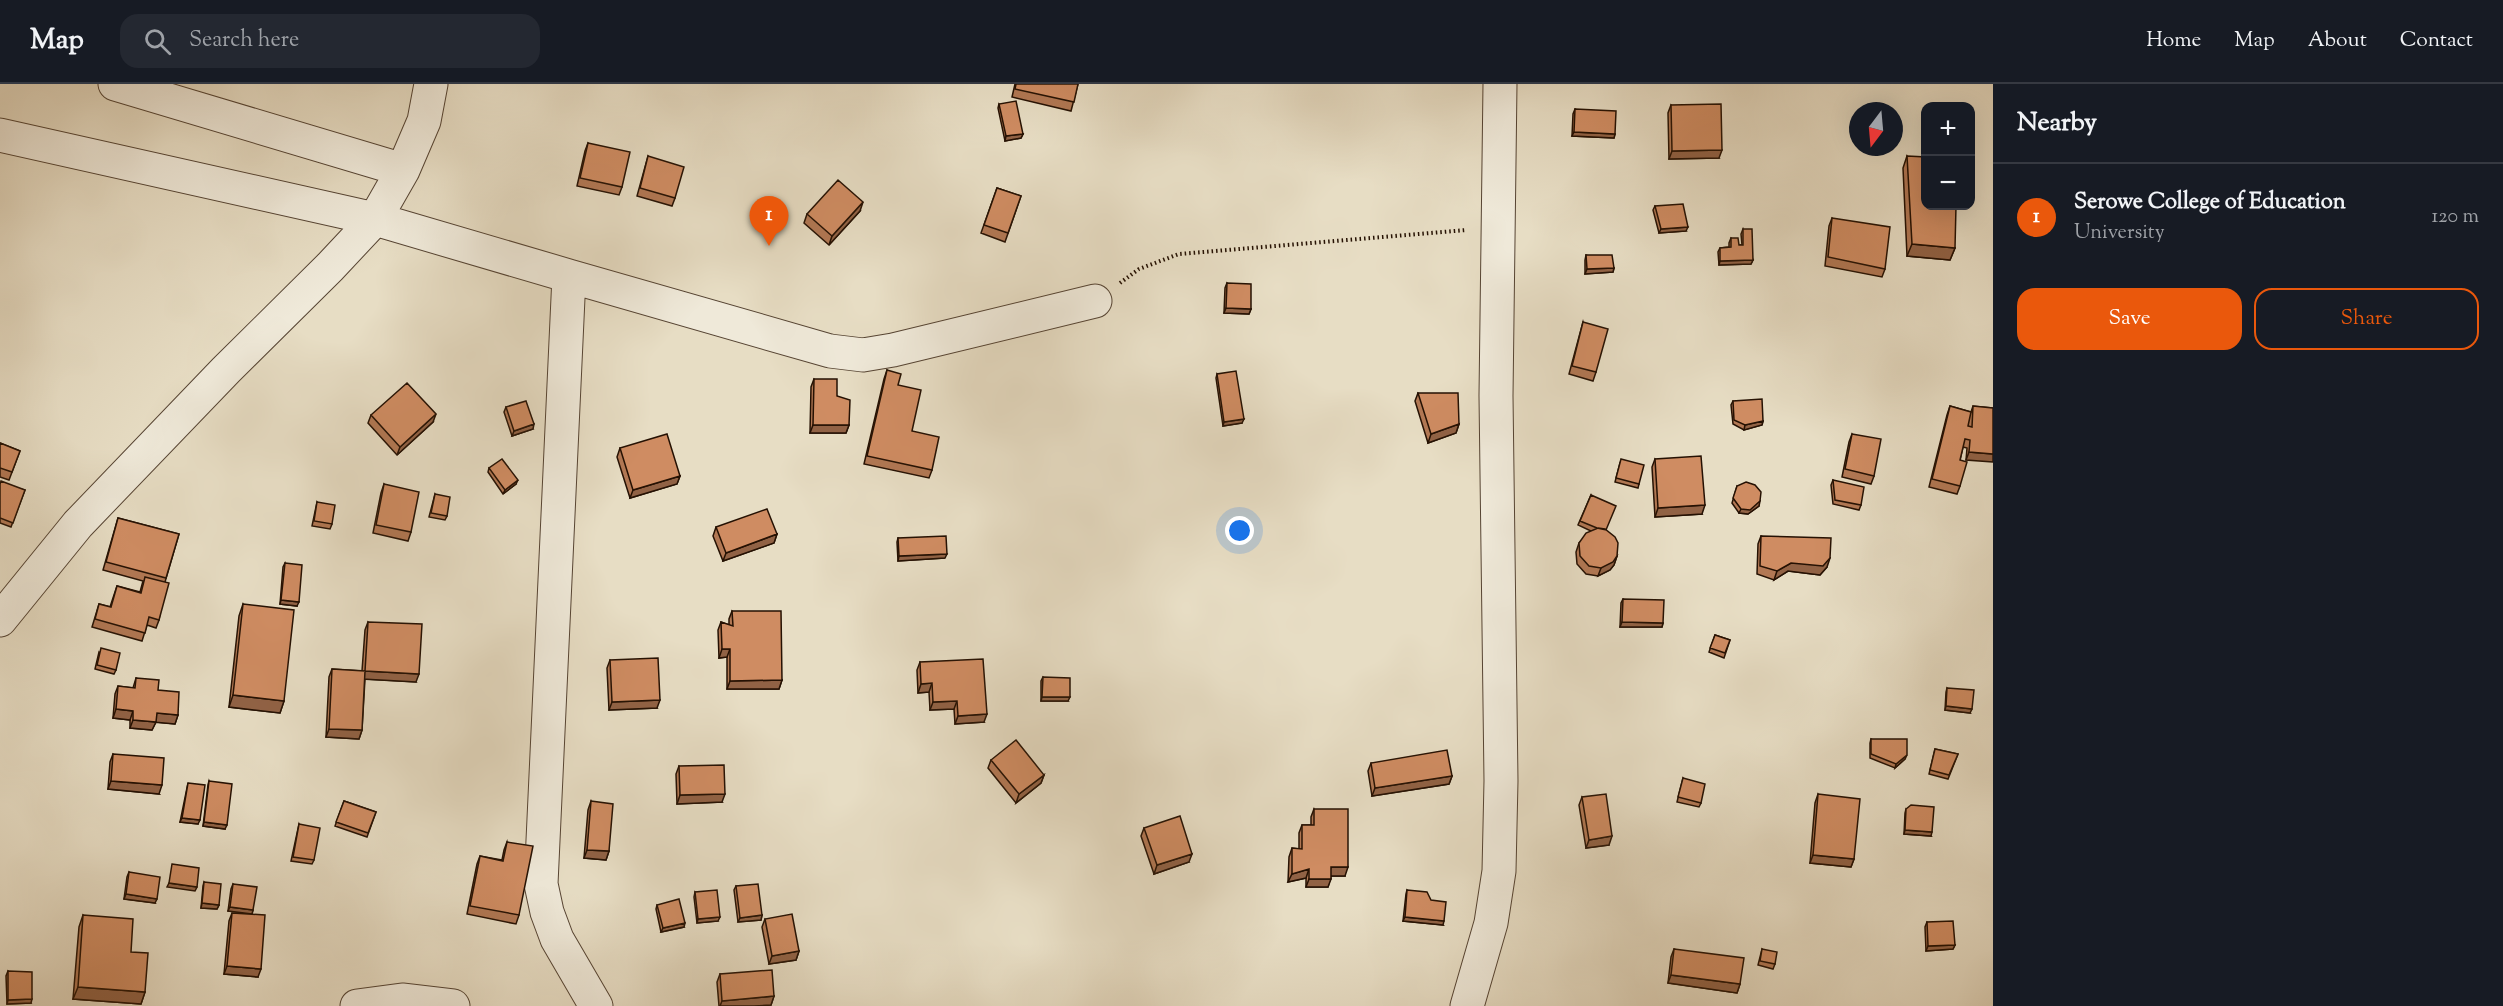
<!DOCTYPE html>
<meta charset="utf-8">
<style>
:root{--surface:#171b24;--page:#242831;--text:#f1f3f6;--muted:#9ea1a6;--line:#363941;--accent:#ea580c}
body{margin:0;font-family:"Sorts Mill Goudy",serif;background:var(--page);color:var(--text)}
.controls{position:absolute;right:18px;top:18px;display:grid;overflow:hidden;border-radius:12px;box-shadow:0 6px 24px #0002}
.controls button{width:54px;height:54px;display:grid;place-items:center;padding:0;border:0;border-bottom:2px solid var(--line);background:var(--surface);color:var(--text);font:30px sans-serif}
.compass{position:absolute;left:1849px;top:18px;width:54px;height:54px;border-radius:50%;background:var(--surface);box-shadow:0 6px 24px #0002;rotate:196deg}
.you{position:absolute;left:1240px;top:447px;width:21px;height:21px;margin:-15px;border:4px solid #fff;border-radius:50%;background:#1a73e8;box-shadow:0 0 0 9px #1a73e833}
.badge{display:grid;place-items:center;width:39px;height:39px;border-radius:50%;background:var(--accent);color:#fff;font-size:20px;font-weight:700}
.pin{position:absolute;translate:-50% -50px;filter:drop-shadow(0 2px 3px #0008)}
.pin::after{content:'';position:absolute;top:32px;width:21px;height:18px;background:inherit;clip-path:polygon(0 0,100% 0,50% 100%)}
.list{margin:0;padding:0;list-style:none}
h2{display:flex;justify-content:space-between;align-items:center;height:78px;margin:0;padding:0 24px;font-size:26px}
h2 small{font-size:20px;font-weight:400;color:var(--muted)}
.list li{display:grid;grid-template-columns:39px 1fr auto;gap:18px;align-items:center;box-sizing:border-box;height:108px;padding:0 24px;border-top:2px solid var(--line)}
.list b{display:block;font-size:22px;white-space:nowrap}
.list p{margin:0;font-size:20px;white-space:nowrap;color:var(--muted)}
.list em{font-size:20px;font-style:normal;color:var(--muted)}
.actions{display:flex;gap:12px;padding:18px 24px}
.actions a{flex:1;padding:14px 0;border:2px solid var(--accent);border-radius:18px;text-align:center;font-size:21px;color:var(--accent)}
.actions .main{background:var(--accent);color:#fff}
.icon{flex:none;width:33px;height:33px;fill:none;stroke:currentColor;stroke-width:2;stroke-linecap:round;stroke-linejoin:round}
.map{position:relative;flex:none;width:1993px;height:922px;overflow:hidden}
header{display:flex;align-items:center;gap:36px;box-sizing:border-box;height:84px;padding:0 30px;background:var(--surface);border-bottom:2px solid var(--line)}
header strong{font-size:28px}
nav{display:flex;gap:33px;margin-inline-start:auto;font-size:21px}
.search{width:420px;height:54px;background:var(--page);display:flex;align-items:center;gap:15px;box-sizing:border-box;padding:0 21px;border-radius:18px;color:var(--muted);font-size:22px}
main{display:flex}
aside{flex:1;background:var(--surface)}
.map>svg:first-child{display:block}
.lines{fill:none;stroke-linecap:round;stroke-linejoin:round}
.minor-casing{stroke:#564433;stroke-width:35}
.path{stroke:#251103;stroke-width:4;stroke-dasharray:1.5 3;stroke-linecap:butt}
.minor{stroke:#efe9d9;stroke-width:33}
.wall{fill:#b27854;stroke:#251103;stroke-width:1.5}
.shaded-wall{fill:#916245;stroke:#251103;stroke-width:1.5}
.building{fill:#cf8c62;stroke:#251103;stroke-width:1.5}
</style>
<header>
<strong>Map</strong>
<div class="search"><svg class="icon" aria-label="search" viewBox="0 0 24 24"><circle cx="10" cy="10" r="6"/><path d="M15 15l6 6"/></svg>Search here</div>
<nav><a>Home</a><a>Map</a><a>About</a><a>Contact</a></nav>
</header>
<main>
<div class="map">
<svg width="1993" height="922" viewBox="0 0 1993 922">
<rect width="100%" height="100%" fill="#e7ddc4"/>
<filter id="stains"><feTurbulence type="fractalNoise" baseFrequency=".00333" numOctaves="4"/><feColorMatrix values="0 0 0 0 .2 0 0 0 0 .09 0 0 0 0 .02 0 0 0 .5 -.17"/></filter>
<radialGradient id="worn" r=".72"><stop offset=".6" stop-color="#630" stop-opacity="0"/><stop offset="1" stop-color="#630" stop-opacity=".3"/></radialGradient>
<g class="lines">
<g class="minor-casing">
<path id="minor" d="M115 0 403 86
M0 51 375 135 569 192 541 800 547 828 557 855 596 922
M569 192 830 267 863 271 893 266 1095 217
M0 536 78 440 226 286 330 183 375 135 403 86 424 37 431 0
M357 922 402 916 453 922
M1467 922 1491 839 1499 787 1501 697 1496 312 1500 0"/>
</g>
<path class="path" d="M1120 199 1139 185 1179 170 1467 146"/>
<use href="#minor" class="minor"/>
</g>
<path class="wall" d="M1015 0H1078L1071 27 1012 13Z
M999 20 1023 50 1021 54 1005 57 998 24Z
M1671 21 1719 74 1669 75 1668 29Z
M1575 25 1615 50 1614 54 1572 52 1573 30Z
M588 59 622 103 619 111 577 102 585 67Z
M648 72 675 114 672 122 637 112Z
M1907 72 1955 164 1950 176 1907 172 1903 84Z
M997 104 1021 112 1005 158 981 149Z
M1655 122 1686 147 1659 149 1653 126Z
M860 127 829 161 804 139 807 130Z
M1832 134 1885 185 1882 193 1825 182 1829 142Z
M1743 145 1753 176 1751 180 1719 181 1718 168 1720 164 1729 163V159L1731 154 1739 161H1742L1741 150Z
M1586 171 1614 184 1613 188 1585 190V176Z
M1227 199 1251 225 1249 230 1224 229 1225 204Z
M1583 238 1596 288 1593 297 1569 290Z
M887 286 898 301 912 347 932 386 929 394 864 380 884 295Z
M1217 290 1242 339 1223 342 1216 294Z
M814 295 837 312 849 341 846 349H810L811 303Z
M1418 309 1459 340 1456 349 1428 359 1415 317Z
M1733 317 1763 337 1762 341 1744 346 1733 340 1731 321Z
M1950 322 1971 328 1973 322 1993 324 1966 376 1967 364 1963 363 1960 376V402L1957 410 1929 403 1947 331Z
M506 323 533 345 512 352 504 328Z
M371 331 433 338 397 371 368 339Z
M1852 350 1874 392 1871 400 1842 393 1849 358Z
M0 359 20 367 9 396 0 393Z
M620 364 680 392 677 400 630 414 617 373Z
M1655 375 1702 430 1655 433 1652 383Z
M1620 379 1639 400 1638 404 1615 398Z
M489 384 516 400 503 410 488 388Z
M1833 396 1861 421 1859 426 1833 420 1831 401Z
M0 400 25 406 11 443 0 439Z
M384 400 411 448 408 457 373 449 381 409Z
M1737 402 1759 422 1748 430 1739 429 1732 419Z
M435 410 447 432 445 436 429 433Z
M1591 411 1617 472 1614 481 1610 486 1598 492 1586 490 1577 480 1576 468 1579 459 1591 447 1578 441Z
M317 418 332 440 330 445 312 442Z
M118 434 179 450 165 498 159 536 156 544 147 541 142 557 92 543 99 520 110 523 117 502 140 508 143 497 103 486Z
M716 443 777 450 774 459 723 477 713 452Z
M1761 452 1827 483 1820 491 1788 487 1774 496 1757 490 1758 460Z
M898 454 945 474 898 477 897 458Z
M285 479 297 522 280 520 283 483Z
M1623 515 1663 539 1662 543H1620L1621 519Z
M243 520 284 617 280 629 229 623 239 532Z
M732 527 782 596 779 605H727V573L719 574 718 546 721 538 729 541V535Z
M368 538 416 598 365 595 362 646 359 655 326 653 329 593 332 585 362 587 365 546Z
M1715 551 1730 556 1724 574 1709 568Z
M99 568 116 586 114 590 95 585Z
M610 576 657 624 609 626 607 584Z
M920 578 984 638 955 640 954 625 930 626 929 608 918 609 917 586Z
M1043 593 1068 617H1041V597Z
M136 594 158 606 178 631 175 640 156 638 152 646 130 644V636L113 634 115 610 118 602 133 604Z
M1947 604 1970 629 1945 626 1946 608Z
M1871 655 1905 675 1895 684 1870 674V659Z
M1935 665 1958 670 1948 695 1929 690Z
M113 670 159 710 108 705 110 678Z
M991 676 1044 691 1041 699 1016 719 988 684Z
M1371 679 1452 692 1449 700 1372 712 1368 687Z
M679 682 722 718 677 720 676 690Z
M1683 694 1701 719 1699 723 1677 718Z
M209 697 225 745 203 742 208 701Z
M188 699 198 740 180 738Z
M1818 710 1854 775 1851 783 1810 779 1815 719Z
M1582 713 1609 761 1586 764 1579 721Z
M344 717 376 728 367 753 335 742Z
M591 717 609 767 606 776 584 774 588 726Z
M1314 725 1345 792H1331L1328 803H1306V794L1288 798 1289 773 1292 764 1299 765V749L1302 741H1311V733Z
M1906 725 1931 752 1904 750 1905 729Z
M299 740 314 776 312 780 291 777Z
M1144 744 1189 778 1154 790 1141 752Z
M507 758 519 831 516 840 467 830 477 780 480 772 502 776 504 766Z
M129 788 155 819 124 815 127 793Z
M204 798 219 821 217 825 201 824 203 802Z
M233 800 253 826 252 830 228 827 231 805Z
M736 802 762 831 761 836 738 838 734 806Z
M1407 806 1443 841 1403 837 1406 810Z
M695 808 718 837 697 839 694 813Z
M657 821 684 843 661 848 656 825Z
M232 829 258 893 224 890 229 837Z
M83 831 145 908 141 920 73 915 79 843Z
M765 835 799 867 796 876 769 880 762 843Z
M1927 838 1955 861 1953 865 1926 867 1925 843Z
M1674 865 1740 900 1737 909 1668 899 1671 873Z
M1762 865 1775 880 1773 885 1758 881Z
M8 887 31 919 7 920 6 892Z
M720 890 774 912 771 921 754 922H719L717 898Z"/>
<path class="shaded-wall" d="M1574 48 1615 50 1614 54 1572 52Z
M1023 50 1021 54 1005 57 1006 52Z
M1722 66 1719 74 1669 75 1672 67Z
M863 118 860 127 829 161 832 152Z
M1688 143 1686 147 1659 149 1661 145Z
M1912 160 1955 164 1950 176 1907 172Z
M1753 176 1751 180 1719 181 1720 177Z
M1614 184 1613 188 1585 190 1587 185Z
M1226 224 1251 225 1249 230 1224 229Z
M436 330 433 338 397 371 400 363Z
M1244 335 1242 339 1223 342 1224 338Z
M1763 337 1762 341 1744 346 1745 341Z
M534 340 533 345 512 352 514 347Z
M1459 340 1456 349 1428 359 1431 350Z
M813 341H849L846 349H810Z
M1969 368 1993 370V378L1966 376Z
M680 392 677 400 630 414 633 406Z
M518 396 516 400 503 410 505 406Z
M1760 417 1759 422 1748 430 1739 429 1741 425Z
M1705 421 1702 430 1655 433 1658 424Z
M777 450 774 459 723 477 726 469Z
M947 470 945 474 898 477 899 472Z
M1617 472 1614 481 1610 486 1598 492 1601 484Z
M1830 474 1827 483 1820 491 1788 487 1774 496 1777 487 1791 479Z
M281 516 299 518 297 522 280 520Z
M1622 538 1663 539 1662 543H1620Z
M722 565H730L727 573 719 574Z
M365 587 419 590 416 598 362 595Z
M782 596 779 605H727L730 597Z
M932 599 929 608 918 609 921 600Z
M233 611 284 617 280 629 229 623Z
M1042 613H1070L1068 617H1041Z
M660 616 657 624 609 626 612 618Z
M957 617 954 625 930 626 933 618Z
M1946 622 1972 625 1970 629 1945 626Z
M116 625 133 627 130 636 113 634Z
M157 629 178 631 175 640 153 638Z
M987 630 984 638 955 640 958 632Z
M133 636 156 638 152 646 130 644Z
M329 645 362 646 359 655 326 653Z
M1907 671 1905 675 1895 684 1896 680Z
M1044 691 1041 699 1016 719 1019 710Z
M1452 692 1449 700 1372 712 1375 704Z
M111 697 162 701 159 710 108 705Z
M725 710 722 718 677 720 680 711Z
M182 734 200 736 198 740 180 738Z
M204 738 227 741 225 745 203 742Z
M1905 746 1932 748 1931 752 1904 750Z
M1612 752 1609 761 1586 764 1589 756Z
M587 766 609 767 606 776 584 774Z
M1192 770 1189 778 1154 790 1157 781Z
M1813 771 1854 775 1851 783 1810 779Z
M1331 783H1348L1345 792H1328Z
M1309 785 1306 794 1288 798 1292 790Z
M1309 795H1331L1328 803H1306Z
M169 799 197 803 195 807 167 803Z
M126 810 157 815 155 819 124 815Z
M202 819 219 821 217 825 201 824Z
M230 823 253 826 252 830 228 827Z
M762 831 761 836 738 838 740 834Z
M720 833 718 837 697 839 698 835Z
M1405 833 1444 837 1443 841 1403 837Z
M685 839 684 843 661 848 663 844Z
M1955 861 1953 865 1926 867 1928 862Z
M799 867 796 876 769 880 772 872Z
M227 882 261 885 258 893 224 890Z
M1671 891 1740 900 1737 909 1668 899Z
M78 903 145 908 141 920 73 915Z
M774 912 771 921 754 922H720L722 917Z
M32 915 31 919 7 920 8 916Z"/>
<path class="building" d="M1016 0H1078L1074 18 1015 5Z
M1016 17 1023 50 1006 52 999 20Z
M1721 20 1722 66 1672 67 1671 21Z
M1575 25 1616 27 1615 50 1574 48Z
M588 59 630 68 622 103 580 94Z
M648 72 684 83 675 114 640 104Z
M1907 72 1926 73V122H1956L1955 164 1912 160Z
M838 96 863 118 832 152 807 130Z
M997 104 1021 112 1008 149 984 141Z
M1683 120 1688 143 1661 145 1655 122Z
M1832 134 1890 143 1885 185 1828 173Z
M1743 145H1752L1753 176 1720 177V164L1731 163V154H1738L1739 161H1743Z
M1586 171H1612L1614 184 1587 185Z
M1227 199 1251 200V225L1226 224Z
M1583 238 1608 245 1596 288 1572 282Z
M887 286 901 290 898 301 921 306 912 347 939 353 932 386 867 372Z
M1236 287 1244 335 1224 338 1217 290Z
M814 295H837V312L850 316 849 341H813Z
M407 299 436 330 400 363 371 331Z
M1418 309H1458L1459 340 1431 350Z
M1762 315 1763 337 1745 341 1734 336 1733 317Z
M526 317 534 340 514 347 506 323Z
M1950 322 1971 328 1968 342 1972 343 1973 322 1993 324V370L1969 368 1970 356 1965 355 1960 376 1967 378 1960 402 1932 395Z
M667 350 680 392 633 406 620 364Z
M1852 350 1881 355 1874 392 1845 385Z
M0 359 20 367 12 388 0 384Z
M1701 372 1705 421 1658 424 1655 375Z
M502 375 518 396 505 406 489 384Z
M1621 375 1644 381 1639 400 1616 394Z
M1833 396 1864 403 1861 421 1835 416Z
M1 397 25 406 13 439 0 434V400Z
M1746 398 1755 401 1761 408 1760 417 1750 426 1741 425 1733 414 1737 402Z
M384 400 419 408 411 448 376 441Z
M435 410 450 413 447 432 431 429Z
M1591 411 1616 422 1606 446 1597 444 1580 437Z
M317 418 335 421 332 440 314 437Z
M767 425 777 450 726 469 716 443Z
M118 434 179 450 166 494 106 478Z
M1598 444 1605 445 1615 453 1618 459 1617 472 1613 478 1601 484 1589 482 1580 472 1579 459 1586 449Z
M946 452 947 470 899 472 898 454Z
M1761 452 1831 454 1830 474 1823 482 1791 479 1777 487 1760 482Z
M285 479 302 481 299 518 281 516Z
M145 493 169 499 159 536 149 533 145 549 95 535 99 520 111 523 117 502 141 509Z
M1623 515 1664 516 1663 539 1622 538Z
M243 520 294 526 284 617 233 611Z
M732 527H781L782 596 730 597V565H722L721 538 733 542Z
M368 538 422 540 419 590 365 587Z
M1715 551 1730 556 1725 569 1710 564Z
M101 564 120 569 116 586 97 581Z
M658 574 660 616 612 618 610 576Z
M983 575 987 630 958 632 957 617 933 618 932 599 921 600 920 578Z
M332 585 365 587 362 646 329 645Z
M1043 593 1070 594V613H1042Z
M136 594 159 596 158 606 179 608 178 631 157 629 156 638 133 636V627L116 625 118 602 135 604Z
M1947 604 1974 606 1972 625 1946 622Z
M1871 655H1907V671L1896 680 1871 670Z
M1016 656 1044 691 1019 710 991 676Z
M1935 665 1958 670 1949 691 1930 686Z
M1447 666 1452 692 1375 704 1371 679Z
M113 670 164 674 162 701 111 697Z
M724 681 725 710 680 711 679 682Z
M1683 694 1705 700 1701 719 1678 713Z
M209 697 232 700 227 741 204 738Z
M188 699 205 701 200 736 182 734Z
M1606 710 1612 752 1589 756 1582 713Z
M1818 710 1860 715 1854 775 1813 771Z
M344 717 376 728 368 749 336 738Z
M591 717 613 720 609 767 587 766Z
M1911 721 1934 723 1932 748 1905 746 1906 725Z
M1314 725H1348V783H1331V795H1309V785L1292 790V764L1302 765V741H1314Z
M1180 732 1192 770 1157 781 1144 744Z
M299 740 320 744 314 776 293 773Z
M507 758 533 762 519 831 470 822 480 772 503 777Z
M172 780 199 784 197 803 169 799Z
M129 788 160 793 157 815 126 810Z
M204 798 221 800 219 821 202 819Z
M233 800 257 803 253 826 230 823Z
M758 800 762 831 740 834 736 802Z
M717 806 720 833 698 835 695 808Z
M1407 806 1427 808 1431 816 1446 818 1444 837 1405 833Z
M679 815 685 839 663 844 657 821Z
M232 829 265 831 261 885 227 882Z
M792 830 799 867 772 872 765 835Z
M83 831 133 835 131 868 148 869 145 908 78 903Z
M1953 837 1955 861 1928 862 1927 838Z
M1674 865 1744 874 1740 900 1671 891Z
M1762 865 1777 868 1775 880 1760 877Z
M772 886 774 912 722 917 720 890Z
M8 887 32 888V915L8 916Z"/>
<rect width="100%" height="100%" filter="url(#stains)"/>
<rect width="100%" height="100%" fill="url(#worn)"/>
</svg>
<div class="controls">
<button>+</button>
<button>−</button>
</div>
<svg class="compass" viewBox="-18 -18 36 36"><path d="M0-13l5 13h-10z" fill="#e53935"/><path d="M0 13l5-13h-10z" fill="#9ea1a6"/></svg>
<div class="you"></div>
<div class="pin badge" style="left:769px;top:162px">1</div>
</div>
<aside>
<h2>Nearby<small></small></h2>
<ul class="list">
<li><span class="badge">1</span><div><b>Serowe College of Education</b><p>University</p></div><em>120 m</em></li>
</ul>
<div class="actions"><a class="main">Save</a><a>Share</a></div>
</aside>
</main>
